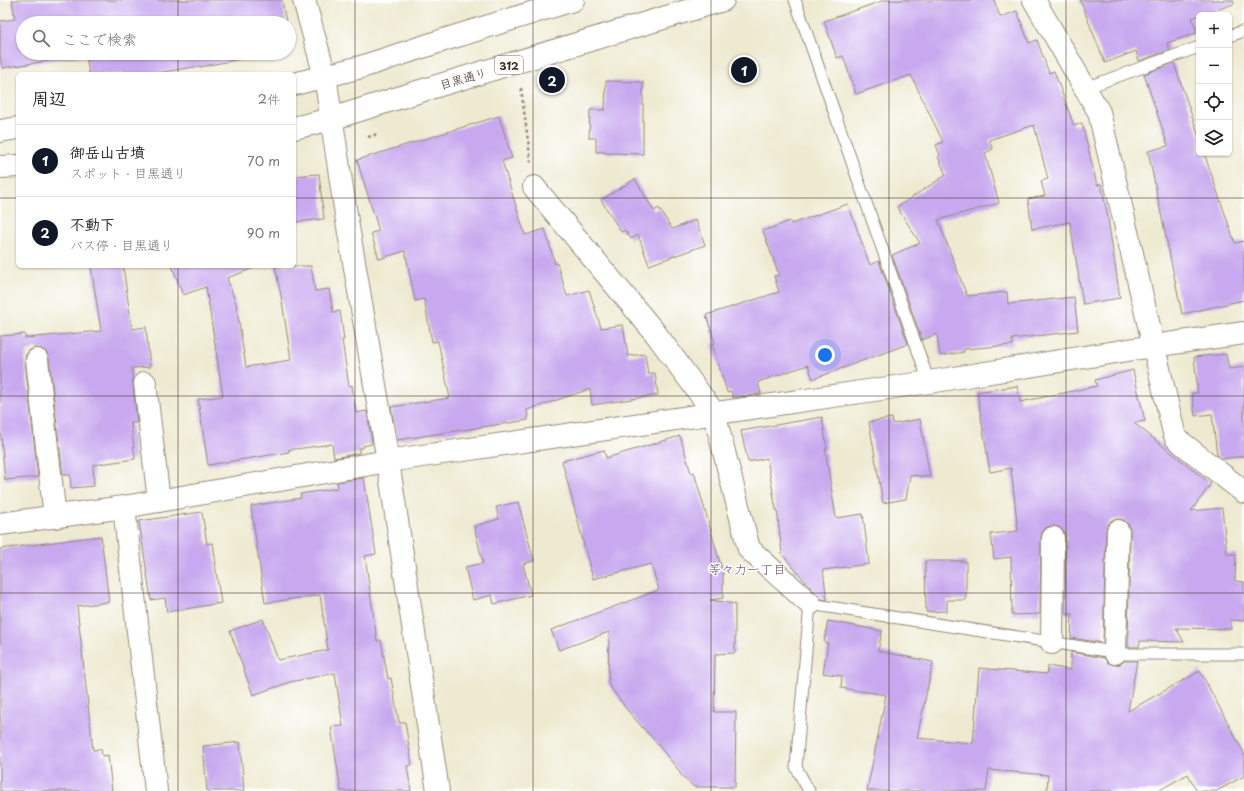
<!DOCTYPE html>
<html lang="ja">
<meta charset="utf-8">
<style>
:root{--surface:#fff;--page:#f6f6f6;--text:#202124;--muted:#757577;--line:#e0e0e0;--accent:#111827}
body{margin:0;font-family:"Playpen Sans","Klee One",sans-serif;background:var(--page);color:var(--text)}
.controls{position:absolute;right:12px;top:12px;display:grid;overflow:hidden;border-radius:6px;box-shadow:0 1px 3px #0004}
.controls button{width:36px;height:36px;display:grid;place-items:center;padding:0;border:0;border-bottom:1px solid var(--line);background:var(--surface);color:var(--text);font:20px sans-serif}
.you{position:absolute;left:825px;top:355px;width:14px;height:14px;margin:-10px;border:3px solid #fff;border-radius:50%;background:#1a73e8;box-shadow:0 0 0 6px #1a73e833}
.badge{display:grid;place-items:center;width:26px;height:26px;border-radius:50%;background:var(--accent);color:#fff;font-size:13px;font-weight:700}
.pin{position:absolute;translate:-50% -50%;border:2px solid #fff;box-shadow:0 1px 4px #0006}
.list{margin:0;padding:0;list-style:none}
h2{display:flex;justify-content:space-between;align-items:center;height:52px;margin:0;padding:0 16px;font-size:17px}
h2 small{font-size:13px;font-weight:400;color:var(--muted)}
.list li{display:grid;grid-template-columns:26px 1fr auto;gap:12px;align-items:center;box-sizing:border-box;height:72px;padding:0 16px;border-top:1px solid var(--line)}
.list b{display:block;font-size:15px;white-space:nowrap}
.list p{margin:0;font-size:13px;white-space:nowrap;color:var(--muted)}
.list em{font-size:13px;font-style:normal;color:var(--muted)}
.icon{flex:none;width:22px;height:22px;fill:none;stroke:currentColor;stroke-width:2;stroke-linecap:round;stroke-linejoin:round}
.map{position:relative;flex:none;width:1244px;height:791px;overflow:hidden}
.search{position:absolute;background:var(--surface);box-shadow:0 1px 3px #0004;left:16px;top:16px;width:280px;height:44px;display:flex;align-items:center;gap:10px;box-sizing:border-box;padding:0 14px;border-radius:22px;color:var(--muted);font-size:15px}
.panel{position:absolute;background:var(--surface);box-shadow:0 1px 3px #0004;left:16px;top:72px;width:280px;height:196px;border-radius:6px}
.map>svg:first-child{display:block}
.building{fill:#c8a9ef}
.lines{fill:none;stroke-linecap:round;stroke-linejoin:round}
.service-casing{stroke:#948a78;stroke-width:13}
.minor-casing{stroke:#948a78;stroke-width:24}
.primary-casing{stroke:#948a78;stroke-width:24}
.path{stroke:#948a78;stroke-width:2.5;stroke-dasharray:3 3;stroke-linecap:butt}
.service{stroke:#fff;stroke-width:11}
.minor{stroke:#fff;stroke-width:22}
.primary{stroke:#fff;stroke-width:22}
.grid{fill:none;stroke:#3b2a1e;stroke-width:1;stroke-opacity:0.55}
.labels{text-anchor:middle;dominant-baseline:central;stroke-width:3;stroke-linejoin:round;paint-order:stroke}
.shield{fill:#fff;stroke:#766a62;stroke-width:1}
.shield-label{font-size:11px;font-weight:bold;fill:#3b2a1e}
.street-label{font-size:12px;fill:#3b2a1e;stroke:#fff}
.neighbourhood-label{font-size:13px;fill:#6c5667;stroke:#fff}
</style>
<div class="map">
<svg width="1244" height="791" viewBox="0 0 1244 791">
<rect width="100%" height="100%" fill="#fff"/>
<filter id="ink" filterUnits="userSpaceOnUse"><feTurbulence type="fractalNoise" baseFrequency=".025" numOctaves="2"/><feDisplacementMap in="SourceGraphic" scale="8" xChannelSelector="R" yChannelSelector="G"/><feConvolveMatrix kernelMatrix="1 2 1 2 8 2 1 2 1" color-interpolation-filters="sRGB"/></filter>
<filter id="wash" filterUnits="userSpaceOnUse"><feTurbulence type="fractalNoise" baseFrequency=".012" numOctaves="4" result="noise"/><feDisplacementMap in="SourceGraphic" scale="16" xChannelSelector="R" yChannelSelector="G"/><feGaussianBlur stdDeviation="0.9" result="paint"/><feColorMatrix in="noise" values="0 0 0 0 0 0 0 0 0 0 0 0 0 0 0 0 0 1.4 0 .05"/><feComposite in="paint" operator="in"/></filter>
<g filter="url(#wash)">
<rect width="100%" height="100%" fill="#eeead1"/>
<g id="blocks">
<path class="building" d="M12 0H282L286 23H23V53H271L200 67V66L151 74H89L86 55 2 68 0 56V21L15 19Z
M885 0H994L1000 17 1017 11 1029 43 1037 40 1049 73 1054 71 1074 126 1082 123 1097 185 1101 184 1107 212 1120 298 1083 304 1070 222 1032 229 1028 199 1045 196 1041 181 1048 179 1034 125 989 140 993 149 985 153 999 203 938 220 967 296 1007 292 1008 304 1074 297 1078 331 1012 339 1013 345 964 349V352L940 356 937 334 922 340 892 255 920 243 897 207 946 175 938 157 940 155 936 145 943 142 911 75 856 94 843 56 837 58 824 21Z
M1080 0H1233L1234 4 1192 18 1197 33 1167 43 1170 50 1139 61 1136 51 1105 63Z
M1174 63 1199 137V153H1204L1235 243 1244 241V300L1182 314 1148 151 1168 146 1144 74Z
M606 81 643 82V154L605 153V152H596V138H589L590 110H605Z
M499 116 512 158 502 161 525 235 545 229 555 264 557 263 567 296 589 290 601 328 623 325 628 356 645 354 648 374 655 373 658 395 592 405 590 389 527 410 528 420 397 440 391 407 450 398 438 341 432 342 424 299 415 301 405 251 379 259 371 233 379 231 357 160Z
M319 174 324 219 294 222V176Z
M635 179 654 211 659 208 672 229 696 220 705 245 649 265 638 235 631 239 625 230 621 232 601 200Z
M848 204 870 265 879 261 908 344 813 379 808 365 758 382 761 394 733 398 731 391 727 392 712 344 715 343 706 315 779 292 774 276 779 275 763 231 790 221 791 224Z
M91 266H123L132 329 146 327 150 367 132 368 133 384 137 423H131L135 459 93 465 94 486 71 488 70 475H63L49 359 47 353 42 349 35 348 30 350 26 355 25 361 38 477 5 480 0 427V336L25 334V338L101 331Z
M172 266H254V268L227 278 236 304 246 367 291 360 282 301 275 266H311L315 291 329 289 333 312 340 311 344 340H342L349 386 352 385 356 413 367 411 372 444 363 446V448H359V453L334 458 332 444 288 450 289 452 208 465 198 399 223 396 206 287 183 295Z
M1226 354 1229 369 1244 367V456L1222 459 1217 455 1212 414 1195 416 1192 393H1198L1194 357Z
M1133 370 1145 421 1134 423 1211 484 1191 511 1222 508 1227 554H1236L1235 581 1244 582V621L1231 620V629L1176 628 1184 642 1140 641 1139 647H1128L1130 531 1129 525 1124 520 1119 519 1112 520 1107 525 1106 531 1103 643 1071 638 1072 614H1065L1066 538 1064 532 1059 527 1053 526 1047 527 1042 532 1041 537 1040 614 1012 615 1011 557 994 559 991 534 1018 531 1011 468 990 472 977 392 1017 386 1020 402 1097 386 1095 380Z
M822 417 827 449H825L836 518 863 514 869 564 823 570 827 600 821 599 809 586 782 554 777 509 776 510 767 458 748 462 741 431Z
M892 418 893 424 920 419 930 477 910 475 906 499 883 503 869 422Z
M680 436 691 473 694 472 723 573V598L710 600 735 604V653L715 654 714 712H736L735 787H694L680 774V772L650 735H649L628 711 608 684 609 632 559 650 551 630 659 590 651 564 593 579 562 461 604 450 606 458Z
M364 478 376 554 365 556 377 641 381 640 388 679 391 678 399 723 405 722 412 765 407 766 411 791H341L331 727 343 726 335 673 290 682 253 695 230 631 263 619 278 660 328 650 320 595 265 603 251 506 301 498 300 494 338 488 337 482Z
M518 502 534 561 523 564 531 595 494 604 492 595 473 600 465 567 483 563 474 526 499 519 496 507Z
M202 512 207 544 213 543 216 565H215L221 603 167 612 165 598 151 600 139 521Z
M101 536 109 602 77 606 93 750 101 749 102 756 108 755 112 791H0V549Z
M925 561H966V600H947V611L926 612Z
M828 621 882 631 878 651 933 662 917 738 973 743 979 668 1047 674 1048 666 1071 670V652L1104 658 1108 663 1114 665 1121 664 1124 661H1137L1128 711 1200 671 1244 753V776L1217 791H1197L1188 774 1158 791H1062L1047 790 1048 775 989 770 986 791H867L886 695 841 688 842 676 823 673 828 643 824 642Z
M240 742 244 791H207L203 746Z"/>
</g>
</g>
<g filter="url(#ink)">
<use href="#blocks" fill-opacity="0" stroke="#948a78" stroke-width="1"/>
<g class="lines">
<g class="service-casing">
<path id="service" d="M795 0 929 382
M1229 36 1244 31
M1085 88 1199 47
M809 791 796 767 810 604 1126 654H1244"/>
</g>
<g class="minor-casing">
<path id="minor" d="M304 0 325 76 347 221 388 461 438 791
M1034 0 1099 112 1174 433 1176 438 1183 444 1244 492
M534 187 656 334 714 413 749 549 810 604
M37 360 55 517
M145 383 159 501
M124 507 156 791
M0 524 124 507 388 461 929 382 1153 346 1244 333
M1052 643 1053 538
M1115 653 1118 531"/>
</g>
<g class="primary-casing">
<path id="primary" d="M294 84 361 67 447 39 573 0
M294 128 331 119 427 89 723 0
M0 131 18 128
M0 167 18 166"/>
</g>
<path class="path" d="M521 88 531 163
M368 137 375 135V131"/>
<use href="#service" class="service"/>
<use href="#minor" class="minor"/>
<use href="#primary" class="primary"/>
</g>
</g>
<path class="grid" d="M178 0V23M355 0V791M533 0V791M711 0V791M889 0V791M1066 0V791M178 53V74M0 198H18M294 198H1244M178 266V791M0 396H1244M0 593H1244"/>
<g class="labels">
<rect class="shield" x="495" y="56" width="28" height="18" rx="3"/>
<g class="shield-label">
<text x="509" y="65">312</text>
</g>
<g class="street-label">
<text transform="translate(463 78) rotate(-16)">目黒通り</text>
</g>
<g class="neighbourhood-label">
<text x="747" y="568">等々力一丁目</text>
</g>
</g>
</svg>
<div class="controls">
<button>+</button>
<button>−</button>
<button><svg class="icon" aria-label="locate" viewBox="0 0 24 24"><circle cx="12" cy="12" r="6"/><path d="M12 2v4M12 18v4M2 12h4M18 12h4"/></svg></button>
<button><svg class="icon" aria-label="layers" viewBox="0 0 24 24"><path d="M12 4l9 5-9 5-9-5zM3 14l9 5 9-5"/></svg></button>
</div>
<div class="you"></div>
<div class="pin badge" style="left:744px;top:70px">1</div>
<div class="pin badge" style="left:552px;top:80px">2</div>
<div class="search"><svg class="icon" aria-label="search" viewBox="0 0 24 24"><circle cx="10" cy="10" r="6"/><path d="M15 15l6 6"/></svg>ここで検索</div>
<section class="panel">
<h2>周辺<small>2件</small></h2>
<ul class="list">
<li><span class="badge">1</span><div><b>御岳山古墳</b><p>スポット · 目黒通り</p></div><em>70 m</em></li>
<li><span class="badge">2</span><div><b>不動下</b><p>バス停 · 目黒通り</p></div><em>90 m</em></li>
</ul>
</section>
</div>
